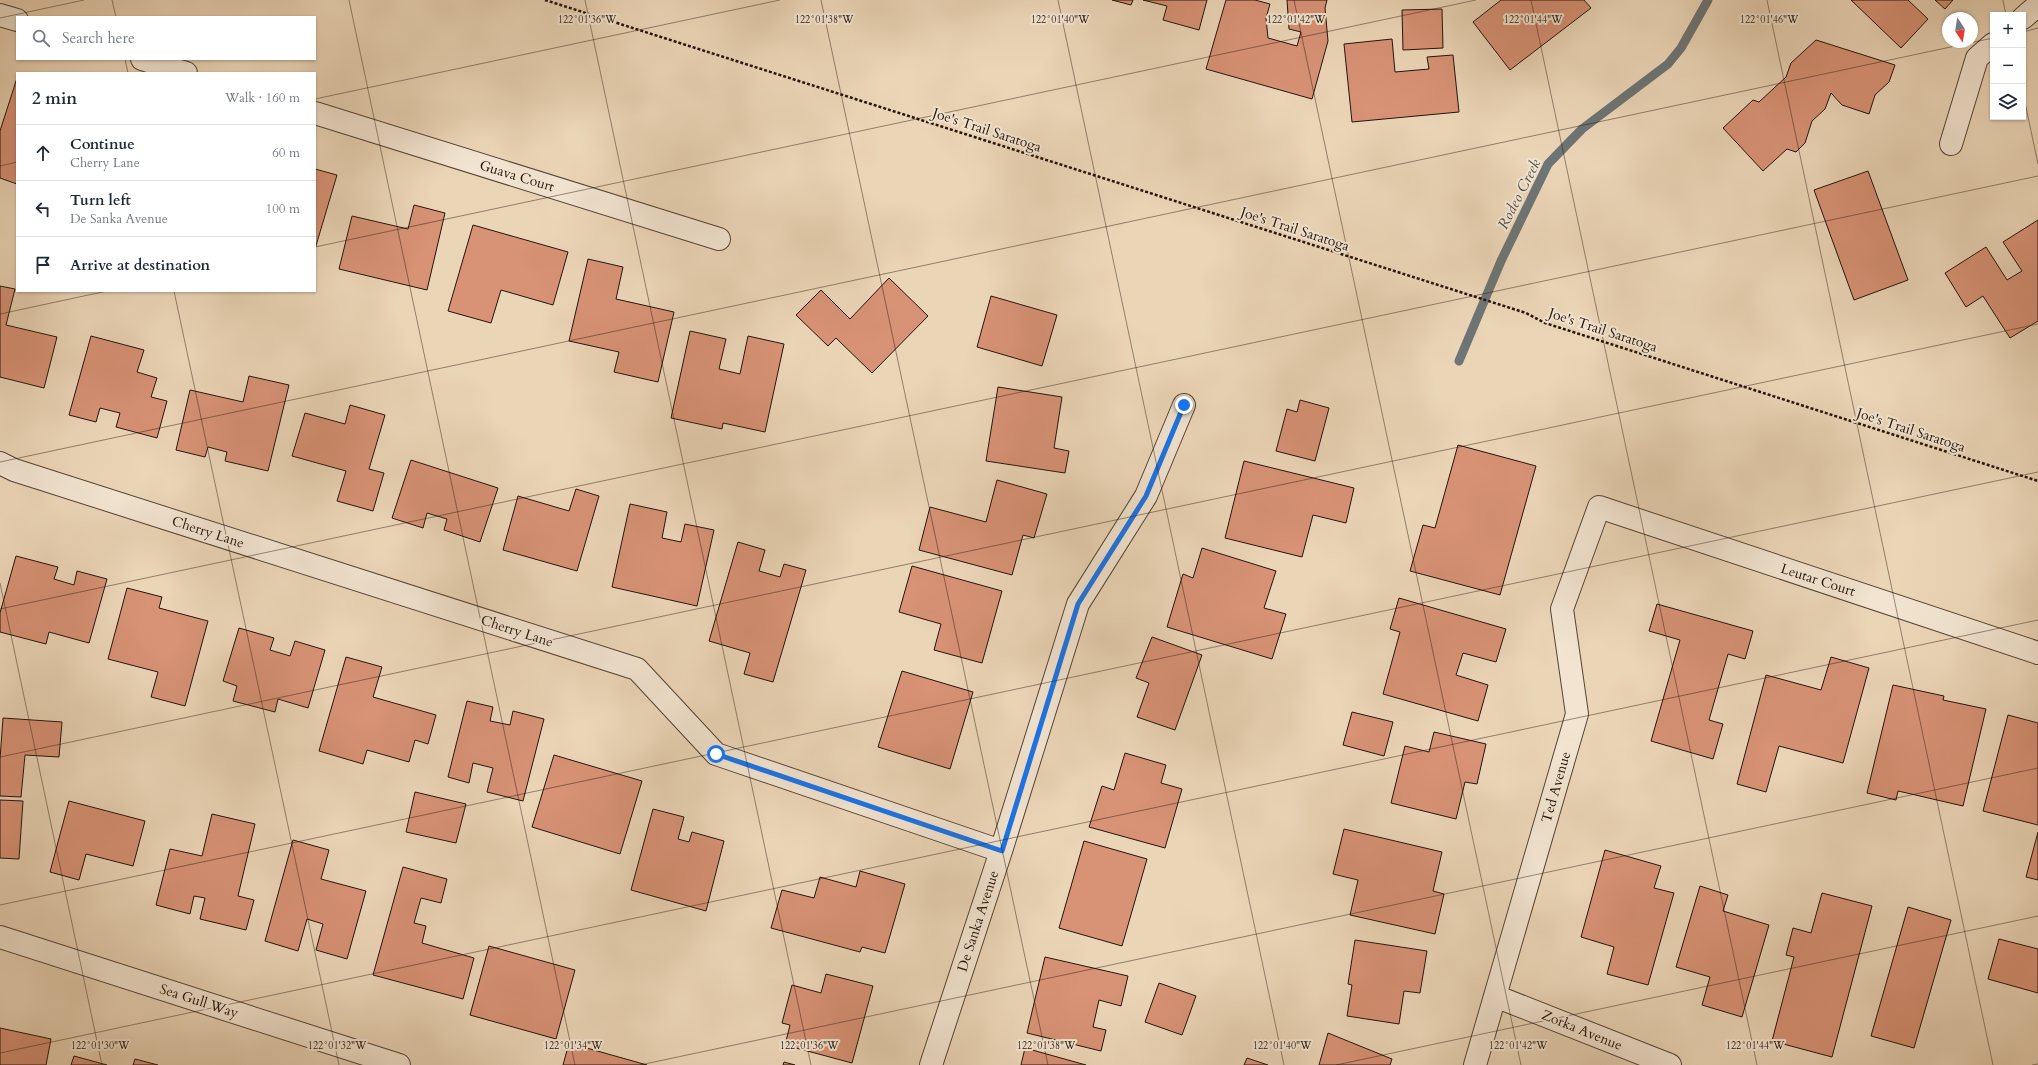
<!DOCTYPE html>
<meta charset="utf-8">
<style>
:root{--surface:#fff;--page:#f6f6f7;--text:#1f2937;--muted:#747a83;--line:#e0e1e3}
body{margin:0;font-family:Cardo,serif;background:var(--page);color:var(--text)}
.controls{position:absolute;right:12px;top:12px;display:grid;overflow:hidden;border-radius:0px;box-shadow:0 1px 3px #0004}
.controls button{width:36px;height:36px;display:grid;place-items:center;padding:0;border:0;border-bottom:1px solid var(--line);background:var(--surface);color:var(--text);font:20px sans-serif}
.compass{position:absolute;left:1942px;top:12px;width:36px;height:36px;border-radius:50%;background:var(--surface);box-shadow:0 1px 3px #0004;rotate:168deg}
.stop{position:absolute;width:12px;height:12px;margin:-9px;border:3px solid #1a73e8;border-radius:50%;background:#fff}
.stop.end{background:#1a73e8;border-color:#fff;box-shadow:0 1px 4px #0008}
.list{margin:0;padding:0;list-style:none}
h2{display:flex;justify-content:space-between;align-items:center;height:52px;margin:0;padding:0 16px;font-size:17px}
h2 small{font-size:13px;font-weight:400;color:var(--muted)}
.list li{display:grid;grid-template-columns:26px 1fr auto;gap:12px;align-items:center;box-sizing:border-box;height:56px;padding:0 16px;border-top:1px solid var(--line)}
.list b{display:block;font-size:15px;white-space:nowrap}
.list p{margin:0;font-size:13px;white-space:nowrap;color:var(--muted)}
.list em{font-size:13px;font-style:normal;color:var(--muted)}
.icon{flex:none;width:22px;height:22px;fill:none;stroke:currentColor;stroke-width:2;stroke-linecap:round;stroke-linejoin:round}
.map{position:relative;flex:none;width:2038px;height:1065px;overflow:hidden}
.search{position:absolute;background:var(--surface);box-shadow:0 1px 3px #0004;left:16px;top:16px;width:300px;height:44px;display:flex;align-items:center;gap:10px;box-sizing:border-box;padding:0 14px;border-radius:0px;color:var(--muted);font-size:15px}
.panel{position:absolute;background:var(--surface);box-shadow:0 1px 3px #0004;left:16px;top:72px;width:300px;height:220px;border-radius:0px}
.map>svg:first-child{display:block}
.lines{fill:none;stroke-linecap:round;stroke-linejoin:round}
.stream{stroke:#6d7575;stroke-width:9}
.building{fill:#d89276;stroke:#23140b}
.street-casing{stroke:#554436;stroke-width:24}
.path{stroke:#23140b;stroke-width:2.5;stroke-dasharray:3 2;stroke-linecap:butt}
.street{stroke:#f2e4d0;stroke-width:22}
.route{stroke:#1a73e8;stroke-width:5}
.ticks{fill:none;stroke:#23140b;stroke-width:1;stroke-opacity:0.45}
.labels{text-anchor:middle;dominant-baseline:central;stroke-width:4;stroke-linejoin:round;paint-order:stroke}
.street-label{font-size:14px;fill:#23140b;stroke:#f2e4d0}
.water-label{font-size:15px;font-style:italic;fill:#4e4c49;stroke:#f2e4d0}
.ticks-label{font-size:10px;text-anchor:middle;fill:#23140b;stroke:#f2e4d0;stroke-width:4;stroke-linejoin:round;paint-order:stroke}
</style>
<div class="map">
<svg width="2038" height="1065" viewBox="0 0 2038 1065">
<rect width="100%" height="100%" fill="#ebd5b7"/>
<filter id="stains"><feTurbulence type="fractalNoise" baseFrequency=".005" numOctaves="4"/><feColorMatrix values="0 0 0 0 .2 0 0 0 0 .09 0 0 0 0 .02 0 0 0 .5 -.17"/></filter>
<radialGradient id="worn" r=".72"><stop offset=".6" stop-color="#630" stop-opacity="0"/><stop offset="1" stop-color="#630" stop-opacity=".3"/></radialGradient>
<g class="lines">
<path class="stream" d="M1459 361 1501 261 1548 164 1582 129 1668 64 1681 48 1708 0"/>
</g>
<path class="building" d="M1112 0H1133L1131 5Z
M1143 0H1207L1199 30 1163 20 1167 6Z
M1226 0H1255L1270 4 1266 18 1268 38 1297 46 1301 32 1289 29 1287 0H1327L1325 8 1328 41 1312 99 1206 69Z
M1501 0H1584L1591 8 1510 70 1473 22Z
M1851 0H1908L1928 19 1901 48Z
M1935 0H1953L1945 9Z
M1442 9 1443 48 1403 50 1402 10Z
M1392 39 1395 72 1429 69 1427 57 1453 55 1459 112 1352 122 1344 44Z
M1816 40 1895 65 1889 82 1875 95 1869 114 1842 105 1831 93 1825 109 1812 121 1805 143 1796 152 1787 149 1763 171 1723 128 1753 100 1759 102 1786 77 1791 63Z
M17 78V184L0 178V131Z
M315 169 337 175 315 249Z
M1868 171 1908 280 1854 300 1814 190Z
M414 205 445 213 427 290 339 269 352 216 408 229Z
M2038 220V321L2010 338 1983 296 1966 307 1945 273 1986 247 2007 280 2022 271 2003 242Z
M473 225 568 252 553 305 501 290 491 323 448 311Z
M588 259 623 267 616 299 674 312 658 382 614 372 619 352 569 341Z
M889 278 928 316 872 373 836 338 828 346 796 315 821 290 850 319Z
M0 286 15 289 6 325 57 337 44 388 0 377Z
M991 296 1057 315 1042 366 977 347Z
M690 331 726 339 719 369 740 374 748 336 784 344 765 432 723 423 722 429 671 418Z
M91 336 144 350 137 372 157 378 151 397 167 401 157 438 116 427 120 413 100 408 96 422 69 415Z
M249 376 289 385 268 471 225 461 227 452 208 447 205 457 176 450 190 390 243 402Z
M998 387 1062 397 1054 448 1069 451 1065 473 986 461Z
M1300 400 1329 408 1315 461 1276 451 1287 409 1297 412Z
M350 405 385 415 369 469 384 473 373 511 337 501 346 471 292 456 305 413 345 424Z
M1458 445 1536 466 1500 595 1410 571 1423 525 1435 528Z
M411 460 498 488 480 542 444 530 447 519 427 513 423 528 392 518Z
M1244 461 1354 488 1346 523 1313 515 1302 557 1225 538Z
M997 480 1047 494 1034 538 1023 535 1012 575 919 550 930 507 986 522Z
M576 489 599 496 577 571 503 550 518 496 569 511Z
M630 504 667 512 662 538 681 542 685 524 714 530 697 606 612 587Z
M738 542 765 550 759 571 780 577 784 564 806 570 773 682 744 674 750 653 709 641Z
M1202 548 1276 571 1264 608 1286 614 1272 659 1167 627 1183 574 1193 578Z
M16 556 58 567 54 579 74 585 77 571 107 579 89 643 49 632 46 644 0 632V613Z
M912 566 1002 591 982 663 934 650 941 624 899 612Z
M127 588 162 597 159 608 208 621 185 706 151 697 158 672 108 659Z
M1399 598 1506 629 1496 662 1463 653 1456 675 1488 685 1478 721 1383 694 1400 632 1390 629Z
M1657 604 1753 631 1745 659 1728 654 1709 720 1723 724 1713 759 1651 741 1680 640 1649 631Z
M239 628 274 638 270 650 290 656 295 641 325 650 308 708 278 699 275 712 233 701 237 686 223 681Z
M1152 637 1202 655 1175 730 1137 717 1149 683 1136 678Z
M346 657 382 667 373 697 436 715 428 744 415 740 409 762 367 750 363 764 319 751Z
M1831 657 1869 668 1843 763 1779 746 1766 792 1737 784 1766 675 1821 690Z
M902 671 973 692 950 769 878 747Z
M1893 685 1944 696 1943 700 1986 709 1963 806 1898 791 1896 800 1867 793Z
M467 701 493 707 490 721 510 725 513 711 544 719 523 801 487 792 493 768 473 763 469 783 448 777Z
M1352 712 1393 722 1384 756 1343 745Z
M2008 715 2038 723V825L1983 811Z
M3 718 62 722 59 757 25 755 21 797 0 796V759Z
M1434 732 1486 744 1477 784 1465 782 1456 819 1391 803 1405 746 1429 752Z
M1125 753 1166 765 1161 783 1182 789 1165 848 1089 827 1102 786 1114 790Z
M554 755 642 781 620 854 532 827Z
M415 792 466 804 456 843 406 832Z
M0 800 23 801 19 859 0 858Z
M69 801 145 821 133 866 86 854 79 880 50 872Z
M653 809 684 817 678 839 689 842 692 832 724 841 706 911 631 890Z
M212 814 255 824 238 896 254 900 246 930 200 919 205 898 194 896 190 914 156 905 170 849 202 856Z
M1344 829 1442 852 1433 891 1444 894 1435 934 1350 915 1358 880 1333 874Z
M2038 832V880L2026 877Z
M293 840 329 850 321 879 366 891 347 959 316 950 323 924 307 919 298 951 265 941Z
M1084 841 1147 859 1122 946 1059 928Z
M1605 850 1661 866 1654 888 1674 893 1648 985 1607 974 1614 947 1581 937Z
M403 867 447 879 441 903 421 898 414 923 426 926 422 943 474 958 463 999 373 975Z
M860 871 905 884 885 953 862 947 860 952 771 928 782 890 814 898 820 877 856 887Z
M1700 886 1728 895 1723 911 1769 925 1742 1017 1702 1005 1710 977 1676 967Z
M1822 893 1872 906 1832 1057 1772 1041 1794 957 1786 955 1793 928 1811 933Z
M1908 907 1951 920 1914 1048 1871 1036Z
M1999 939 2038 949V993L1988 979Z
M1355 940 1427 951 1420 993 1404 991 1399 1024 1347 1016 1352 985 1348 984Z
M489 946 575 970 556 1039 470 1015Z
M1045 957 1128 976 1121 1006 1099 1000 1093 1027 1106 1030 1101 1051 1027 1033Z
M826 974 873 986 852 1063 785 1045 790 1025 782 1023 792 985 821 993Z
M1159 983 1196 996 1182 1035 1145 1022Z
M0 1028 51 1039 46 1065H0Z
M1328 1033 1392 1059 1390 1065H1319Z
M569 1043 647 1065H563Z
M1025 1048 1086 1065H1021Z
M74 1056 107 1065H71Z
M1247 1058 1268 1065H1244Z
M135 1059 158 1065H133Z
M784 1062 795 1065H783Z"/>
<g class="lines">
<g class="street-casing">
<path id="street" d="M0 15 17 20
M2023 18 2038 5
M142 59 186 73
M315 113 719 239
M1951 144 1977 58 1993 44
M0 463 14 470 637 669 716 754 1001 851
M0 937 399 1065
M1495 996 1670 1065
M931 1065 1001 851 1078 604 1146 496 1184 405
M1475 1065 1577 714 1562 609 1599 507 2038 653"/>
</g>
<path class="path" d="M545 0 1526 313 1545 323 2038 481"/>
<use href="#street" class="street"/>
</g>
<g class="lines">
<path class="route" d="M716 754 1002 851 1078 604 1146 496 1184 405"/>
</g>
<path class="ticks" d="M112 0 116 17M349 0 575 1065M585 0 811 1065M821 0 1048 1065M1058 0 1284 1065M1294 0 1521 1065M1531 0 1757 1065M1767 0 1993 1065M2003 0 2006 15M0 18 84 0M2023 32 2038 28M125 59 128 73M2023 93 2038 164M315 99 780 0M0 166 17 162M315 247 1476 0M174 291 339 1065M0 314 107 291M0 462 1993 38M0 583 102 1065M0 609 2038 176M0 757 2038 324M0 905 2038 472M0 1053 2038 620M640 1065 2038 768M1336 1065 2038 916M2032 1065 2038 1064"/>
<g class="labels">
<g class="street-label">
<text transform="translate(987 130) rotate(18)">Joe's Trail Saratoga</text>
<text transform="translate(517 176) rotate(17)">Guava Court</text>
<text transform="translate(1295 229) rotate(18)">Joe's Trail Saratoga</text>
<text transform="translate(1603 330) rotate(18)">Joe's Trail Saratoga</text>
<text transform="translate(1911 430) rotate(18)">Joe's Trail Saratoga</text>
<text transform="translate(208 532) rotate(18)">Cherry Lane</text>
<text transform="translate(1818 580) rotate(18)">Leutar Court</text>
<text transform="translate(517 631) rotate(18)">Cherry Lane</text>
<text transform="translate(1556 787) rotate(-74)">Ted Avenue</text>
<text transform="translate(978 921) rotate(-72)">De Sanka Avenue</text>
<text transform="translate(199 1001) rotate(18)">Sea Gull Way</text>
<text transform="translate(1582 1030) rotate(22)">Zorka Avenue</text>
</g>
<g class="water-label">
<text transform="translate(1519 194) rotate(-63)">Rodeo Creek</text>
</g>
</g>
<g class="ticks-label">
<text x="587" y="23">122°01'36"W</text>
<text x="824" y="23">122°01'38"W</text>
<text x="1060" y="23">122°01'40"W</text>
<text x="1296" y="23">122°01'42"W</text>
<text x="1533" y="23">122°01'44"W</text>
<text x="1769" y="23">122°01'46"W</text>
<text x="100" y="1049">122°01'30"W</text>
<text x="337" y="1049">122°01'32"W</text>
<text x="573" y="1049">122°01'34"W</text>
<text x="809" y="1049">122°01'36"W</text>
<text x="1046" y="1049">122°01'38"W</text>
<text x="1282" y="1049">122°01'40"W</text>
<text x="1518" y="1049">122°01'42"W</text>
<text x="1755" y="1049">122°01'44"W</text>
</g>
<rect width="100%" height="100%" filter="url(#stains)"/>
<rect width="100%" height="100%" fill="url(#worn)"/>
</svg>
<div class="controls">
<button>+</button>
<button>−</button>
<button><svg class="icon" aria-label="layers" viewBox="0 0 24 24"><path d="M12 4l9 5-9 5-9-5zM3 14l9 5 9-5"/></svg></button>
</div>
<svg class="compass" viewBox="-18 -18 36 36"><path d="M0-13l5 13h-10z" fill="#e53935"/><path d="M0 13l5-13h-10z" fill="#747a83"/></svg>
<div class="stop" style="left:716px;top:754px"></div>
<div class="stop end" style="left:1184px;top:405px"></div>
<div class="search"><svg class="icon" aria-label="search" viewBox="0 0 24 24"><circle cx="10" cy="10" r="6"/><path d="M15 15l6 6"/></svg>Search here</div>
<section class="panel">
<h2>2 min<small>Walk · 160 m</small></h2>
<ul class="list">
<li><svg class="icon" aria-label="ahead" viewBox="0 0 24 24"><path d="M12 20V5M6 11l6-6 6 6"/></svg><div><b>Continue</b><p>Cherry Lane</p></div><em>60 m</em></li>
<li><svg class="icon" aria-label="left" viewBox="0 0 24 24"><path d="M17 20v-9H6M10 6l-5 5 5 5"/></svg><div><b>Turn left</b><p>De Sanka Avenue</p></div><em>100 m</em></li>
<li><svg class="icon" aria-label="arrive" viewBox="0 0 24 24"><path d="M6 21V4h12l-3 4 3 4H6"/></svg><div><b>Arrive at destination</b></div></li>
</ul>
</section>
</div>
